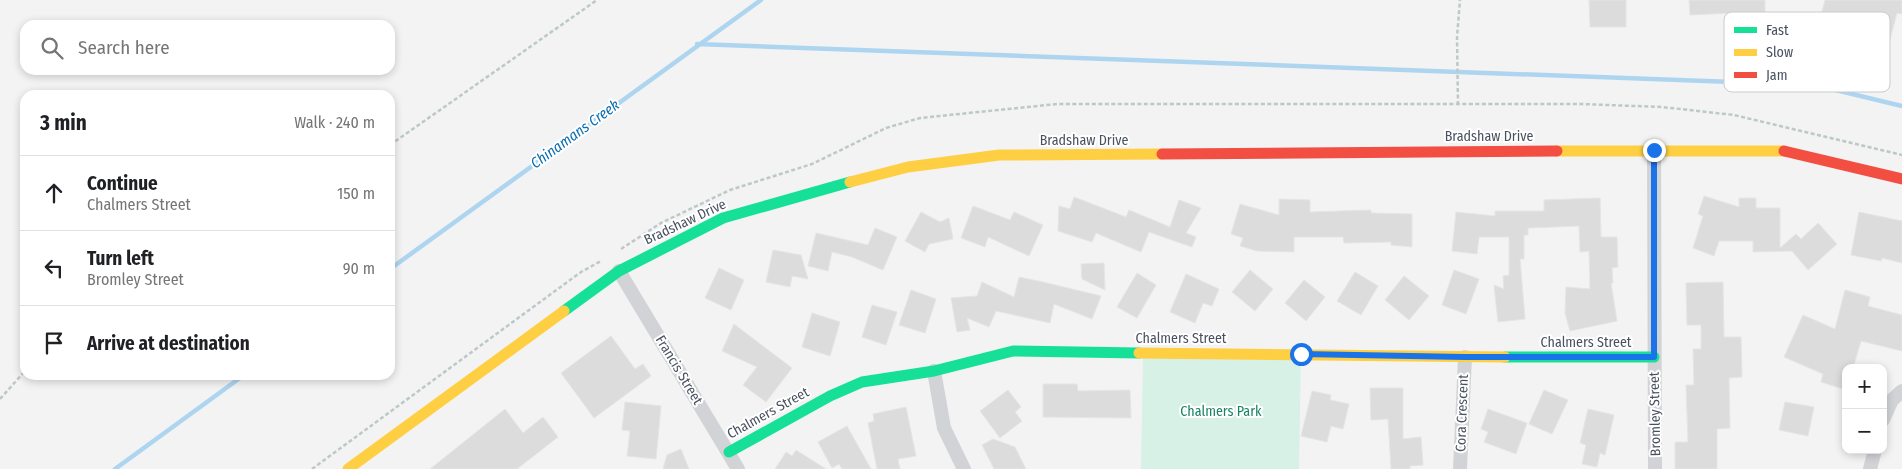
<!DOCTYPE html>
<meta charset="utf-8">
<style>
:root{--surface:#fff;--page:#f6f6f6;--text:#202124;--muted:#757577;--line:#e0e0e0}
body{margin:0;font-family:"Fira Sans Condensed",sans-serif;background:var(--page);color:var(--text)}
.controls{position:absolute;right:15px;bottom:15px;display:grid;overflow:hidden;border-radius:10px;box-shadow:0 2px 8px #0003}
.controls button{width:45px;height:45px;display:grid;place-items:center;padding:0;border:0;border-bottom:1px solid var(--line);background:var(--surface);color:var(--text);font:25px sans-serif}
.stop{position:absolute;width:15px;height:15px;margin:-11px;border:4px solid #1a73e8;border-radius:50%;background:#fff}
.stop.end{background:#1a73e8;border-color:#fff;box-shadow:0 1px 5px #0008}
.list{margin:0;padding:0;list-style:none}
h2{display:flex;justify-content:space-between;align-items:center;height:65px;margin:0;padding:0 20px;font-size:21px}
h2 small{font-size:16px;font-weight:400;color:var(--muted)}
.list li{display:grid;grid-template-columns:32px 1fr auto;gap:15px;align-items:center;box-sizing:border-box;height:75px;padding:0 20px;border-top:1px solid var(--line)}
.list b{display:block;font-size:19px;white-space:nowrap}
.list p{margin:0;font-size:16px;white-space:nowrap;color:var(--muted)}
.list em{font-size:16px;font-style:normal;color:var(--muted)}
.icon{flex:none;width:28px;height:28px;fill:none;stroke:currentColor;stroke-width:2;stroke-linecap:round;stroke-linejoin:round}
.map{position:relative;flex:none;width:1902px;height:469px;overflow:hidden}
.search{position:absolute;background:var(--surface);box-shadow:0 2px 8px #0003;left:20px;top:20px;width:375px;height:55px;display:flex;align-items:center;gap:12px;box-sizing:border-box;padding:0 18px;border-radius:15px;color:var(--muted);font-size:19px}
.panel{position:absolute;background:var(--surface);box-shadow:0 2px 8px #0003;left:20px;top:90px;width:375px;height:290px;border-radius:15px}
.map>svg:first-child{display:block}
.green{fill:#d8f1e7}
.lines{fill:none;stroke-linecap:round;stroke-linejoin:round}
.stream{stroke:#add5ef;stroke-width:4.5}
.building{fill:#dcdcdd;stroke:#e4e5e6}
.path{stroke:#bdc8c8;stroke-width:2.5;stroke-dasharray:4 2.5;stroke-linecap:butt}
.street{stroke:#d1d3d6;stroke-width:14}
.fast{stroke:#16e098;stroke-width:11}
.slow{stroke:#ffcf43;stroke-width:11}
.jam{stroke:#f24e42;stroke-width:11}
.route{stroke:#1a73e8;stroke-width:6}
.labels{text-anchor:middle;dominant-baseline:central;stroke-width:4;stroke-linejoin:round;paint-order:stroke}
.street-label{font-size:14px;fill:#495160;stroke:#fff}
.park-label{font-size:14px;fill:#188462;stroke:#fff}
.water-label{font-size:15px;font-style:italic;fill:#0c6fb0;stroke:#fff}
.key{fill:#fff;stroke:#c8cbcf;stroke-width:1}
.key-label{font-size:14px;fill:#495160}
</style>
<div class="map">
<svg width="1902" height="469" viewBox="0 0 1902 469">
<rect width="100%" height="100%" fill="#f3f3f3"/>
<path class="green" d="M1143 353 1301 354 1299 469H1141Z"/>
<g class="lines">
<path class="stream" d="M697 44 1815 85 1902 106
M390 269 761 0
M115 469 244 375"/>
</g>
<path class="building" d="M1589 0H1626V27H1590Z
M1689 0H1765V17H1733V13L1690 15Z
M1825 0H1902V14L1897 13 1889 43 1862 35 1865 26 1821 15Z
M1704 196 1739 207V198H1756V208H1780V248L1796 234 1801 239 1818 223 1837 244 1808 270 1792 251 1753 252V241H1719L1714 256 1693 248 1703 216 1698 214Z
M1074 197 1126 217 1129 210 1170 227 1179 200 1201 208 1186 233 1196 237 1192 247 1149 232 1141 252 1096 233 1092 242 1058 231 1059 206 1070 209Z
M1600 198 1601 237H1617L1618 267 1612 268 1613 283H1611L1617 321 1570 331 1565 313 1566 287 1590 289 1589 251 1580 252 1579 226 1528 228V235H1524V259H1520L1525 319 1498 322 1494 285 1504 289 1503 276 1509 275V237H1479L1477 254 1452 251 1456 212 1495 216V211H1544V200Z
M1279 199 1310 200V212L1371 210V213L1412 214V247L1391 245V242L1344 243 1343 237H1294V252L1257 251 1240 246 1243 238 1231 234 1240 204 1279 215Z
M973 206 1010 220 1014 212 1043 225 1029 256 988 237 985 247 961 238Z
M921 212 940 222 949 218 953 239 929 244 925 252 905 241Z
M1859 212 1902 221V263L1882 258 1881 261 1851 255Z
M875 228 897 237 883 270 852 257 832 252 828 271 808 266 816 233 868 245Z
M773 250 801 255 808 279 792 276 790 287 766 282Z
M1104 263 1105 290 1082 279 1081 264Z
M719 268 744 280 731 310 705 298Z
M1250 270 1273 289 1255 311 1232 292Z
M1454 270 1479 279 1466 314 1442 305Z
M1355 272 1378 286 1361 315 1337 301Z
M1137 273 1156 285 1137 318 1117 307Z
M1186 274 1219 289 1212 306 1203 303 1195 323 1170 312Z
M1404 276 1429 296 1409 320 1385 300Z
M1019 277 1043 282 1101 296 1092 319 1054 304 1050 323 996 311 989 327 967 318 970 330 957 332 951 298 977 296 982 282 1014 297Z
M1304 280 1325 297 1306 321 1285 303Z
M1723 282 1724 337H1741L1742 377 1729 378 1730 428 1717 429V469H1675V442H1688L1686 385H1694L1693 349H1701V325H1687L1686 283Z
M911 290 936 299 925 333 899 325Z
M1845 290 1870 297 1868 306 1902 315V351L1861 341 1853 368H1846V390L1821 382 1823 374 1784 357 1803 315 1835 329Z
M872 305 897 312 886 345 862 337Z
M812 313 840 322 830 356 802 347Z
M734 324 792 368 766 402 743 385 757 367 722 351Z
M611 336 635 369 643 364 651 376 594 418 561 373Z
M1043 384H1077L1078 391 1130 390 1131 418 1043 417Z
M1370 388H1403V439L1421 437 1423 465 1410 466V469H1391L1388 419 1371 420Z
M1008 390 1021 407 1015 412 1022 421 1000 438 980 411Z
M1544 390 1568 400 1552 434 1529 424Z
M1312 391 1331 395 1330 400 1349 404 1343 429 1331 426 1327 442 1301 436Z
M625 402 661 406 656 459 627 456 630 431 622 430Z
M1785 402 1814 407 1808 436 1779 430Z
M906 407 916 456 898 459 900 469H877L868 423 874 421 873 414Z
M505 409 523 433 543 417 558 437 517 469H430Z
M1488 409 1527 423 1516 454 1484 442 1488 432 1481 429Z
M1588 409 1614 415 1605 455 1600 453 1597 467 1582 464 1586 445 1580 443Z
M847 426 871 469H842L839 464 832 468 818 442Z
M993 439 1015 447 1026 469H994L982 445Z
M681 449 689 469H663L667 455Z
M796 450 826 469H775L786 452 792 456Z"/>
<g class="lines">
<path class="path" d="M1458 105 1457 37 1460 0
M390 145 597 0
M621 249 661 223 730 190 812 164 886 128 920 118 1057 104H1580L1662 107 1734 115 1902 155
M0 399 25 371
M312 469 581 272 601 261"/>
<path class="street" d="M1654 150 1655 469
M619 271 738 469
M934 371 944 428 964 469
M1883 420 1892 400 1902 391
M1460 469 1465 357
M1870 469 1875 450"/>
<path class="fast" d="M564 311 619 271 723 218 850 182
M1505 357H1654
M729 452 830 396 862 382 934 371 1013 351 1139 353"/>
<path class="slow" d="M1557 151H1784
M850 182 908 167 999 155 1162 154
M1139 353 1505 357
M348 469 564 311"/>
<path class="jam" d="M1784 151 1902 179
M1162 154 1557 151"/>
</g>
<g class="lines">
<path class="route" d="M1301 354 1465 357H1654V150"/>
</g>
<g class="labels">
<g class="street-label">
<text x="1489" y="136">Bradshaw Drive</text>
<text x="1084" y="140">Bradshaw Drive</text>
<text transform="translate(685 222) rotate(-25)">Bradshaw Drive</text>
<text x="1181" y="338">Chalmers Street</text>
<text x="1586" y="342">Chalmers Street</text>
<text transform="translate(679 370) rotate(59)">Francis Street</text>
<text transform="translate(768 413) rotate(-29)">Chalmers Street</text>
<text transform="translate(1462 413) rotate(-88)">Cora Crescent</text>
<text transform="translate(1655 414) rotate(-91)">Bromley Street</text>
</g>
<g class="park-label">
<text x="1221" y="411">Chalmers Park</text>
</g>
<g class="water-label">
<text transform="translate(575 134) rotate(-36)">Chinamans Creek</text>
</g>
</g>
<rect x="1724" y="12" width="166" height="80" rx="8" class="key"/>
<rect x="1734" y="27" width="23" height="6" fill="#16e098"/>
<rect x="1734" y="49" width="23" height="7" fill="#ffcf43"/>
<rect x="1734" y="72" width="23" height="6" fill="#f24e42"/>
<g class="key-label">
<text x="1766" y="35">Fast</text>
<text x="1766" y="57">Slow</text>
<text x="1766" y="80">Jam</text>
</g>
</svg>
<div class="controls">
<button>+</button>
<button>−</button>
</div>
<div class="stop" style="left:1301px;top:354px"></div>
<div class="stop end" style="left:1654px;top:150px"></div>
<div class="search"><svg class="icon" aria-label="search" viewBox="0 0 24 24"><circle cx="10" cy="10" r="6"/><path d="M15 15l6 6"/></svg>Search here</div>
<section class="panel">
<h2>3 min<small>Walk · 240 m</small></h2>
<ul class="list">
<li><svg class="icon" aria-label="ahead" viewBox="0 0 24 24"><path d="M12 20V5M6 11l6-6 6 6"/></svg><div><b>Continue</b><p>Chalmers Street</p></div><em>150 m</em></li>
<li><svg class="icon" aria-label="left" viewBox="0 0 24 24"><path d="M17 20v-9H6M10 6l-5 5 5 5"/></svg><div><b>Turn left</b><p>Bromley Street</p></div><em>90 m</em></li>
<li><svg class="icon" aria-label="arrive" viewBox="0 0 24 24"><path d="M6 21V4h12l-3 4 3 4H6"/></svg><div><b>Arrive at destination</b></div></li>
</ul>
</section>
</div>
